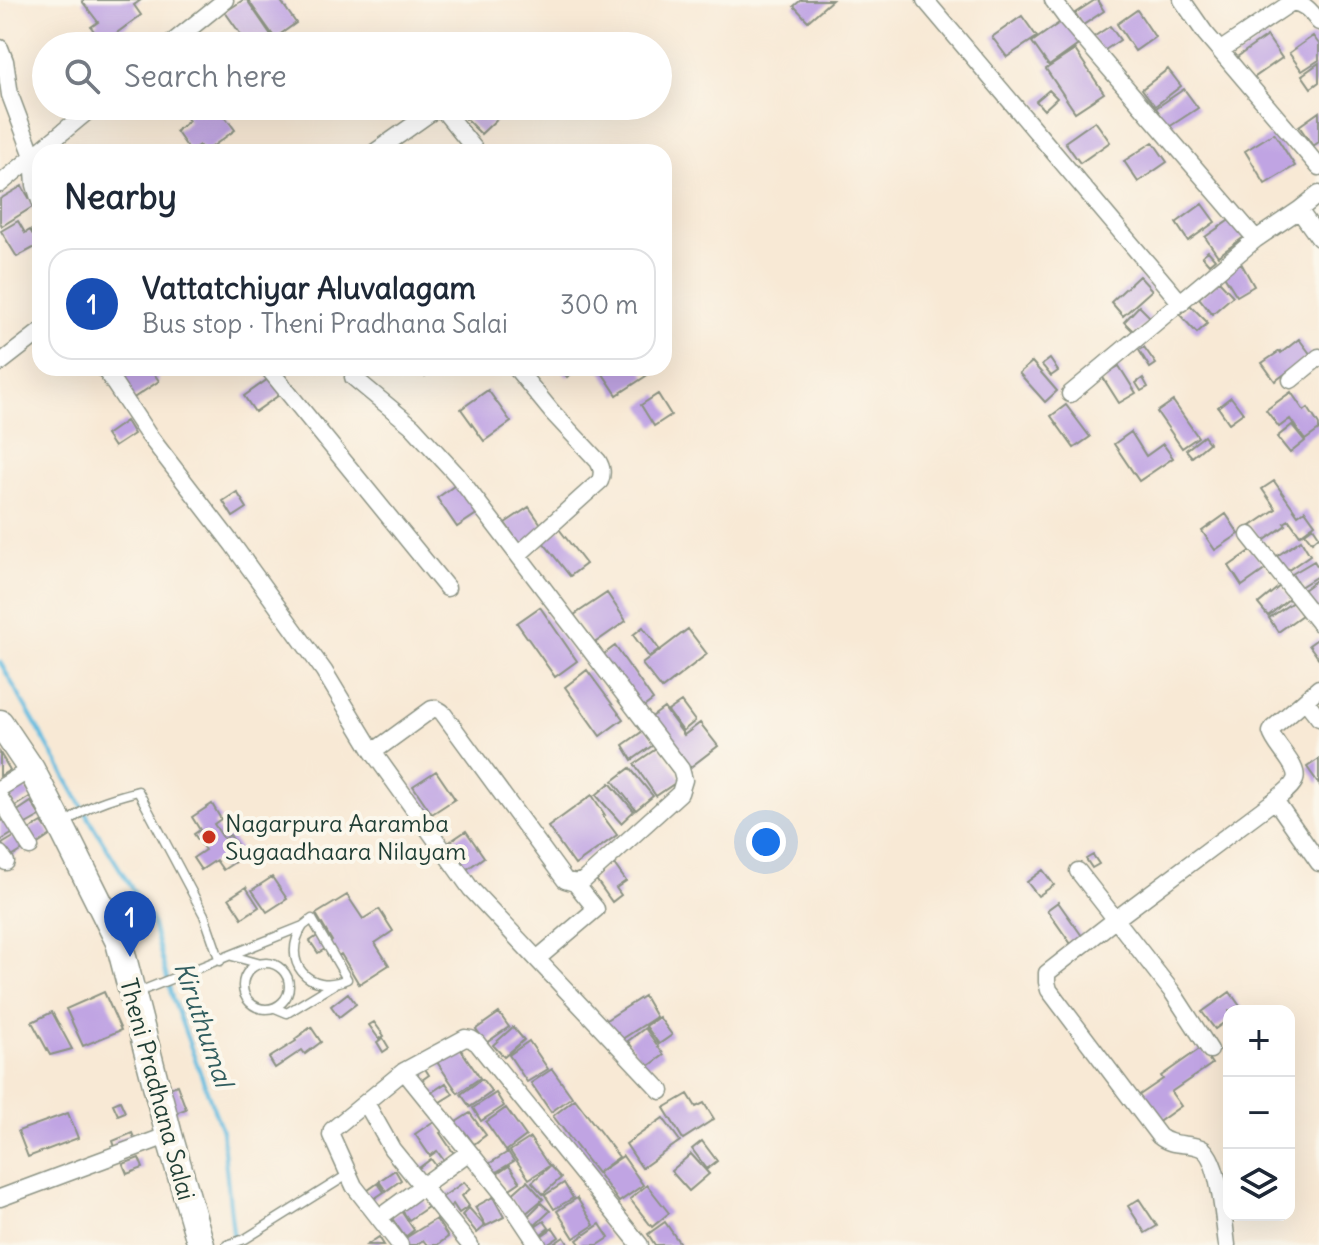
<!DOCTYPE html>
<meta charset="utf-8">
<style>
:root{--surface:#fff;--page:#f6f6f7;--text:#1f2937;--muted:#747a83;--line:#e0e1e3;--accent:#c8321e}
body{margin:0;font-family:Delius,sans-serif;background:var(--page);color:var(--text)}
.controls{position:absolute;right:24px;bottom:24px;display:grid;overflow:hidden;border-radius:16px;box-shadow:0 8px 32px #0002}
.controls button{width:72px;height:72px;display:grid;place-items:center;padding:0;border:0;border-bottom:2px solid var(--line);background:var(--surface);color:var(--text);font:40px sans-serif}
.you{position:absolute;left:766px;top:842px;width:28px;height:28px;margin:-20px;border:6px solid #fff;border-radius:50%;background:#1a73e8;box-shadow:0 0 0 12px #1a73e833}
.badge{display:grid;place-items:center;width:52px;height:52px;border-radius:50%;background:var(--accent);color:#fff;font-size:26px;font-weight:700}
.pin{position:absolute;translate:-50% -66px;filter:drop-shadow(0 2px 4px #0008)}
.pin::after{content:'';position:absolute;top:42px;width:28px;height:24px;background:inherit;clip-path:polygon(0 0,100% 0,50% 100%)}
.list{margin:0;padding:0;list-style:none}
h2{display:flex;justify-content:space-between;align-items:center;height:104px;margin:0;padding:0 32px;font-size:34px}
h2 small{font-size:26px;font-weight:400;color:var(--muted)}
.list li{display:grid;grid-template-columns:52px 1fr auto;gap:24px;align-items:center;box-sizing:border-box;height:112px;margin:0 16px 16px;padding:0 16px;border:2px solid var(--line);border-radius:24px}
.list b{display:block;font-size:30px;white-space:nowrap}
.list p{margin:0;font-size:26px;white-space:nowrap;color:var(--muted)}
.list em{font-size:26px;font-style:normal;color:var(--muted)}
.icon{flex:none;width:44px;height:44px;fill:none;stroke:currentColor;stroke-width:2;stroke-linecap:round;stroke-linejoin:round}
.map{position:relative;flex:none;width:1319px;height:1245px;overflow:hidden}
.search{position:absolute;background:var(--surface);box-shadow:0 8px 32px #0002;left:32px;top:32px;width:640px;height:88px;display:flex;align-items:center;gap:20px;box-sizing:border-box;padding:0 28px;border-radius:44px;color:var(--muted);font-size:30px}
.panel{position:absolute;background:var(--surface);box-shadow:0 8px 32px #0002;left:32px;top:144px;width:640px;height:232px;border-radius:24px}
.map>svg:first-child{display:block}
.lines{fill:none;stroke-linecap:round;stroke-linejoin:round}
.stream{stroke:#63bce0;stroke-width:4}
.building{fill:#c0a4e3}
.lane-casing{stroke:#8c9384;stroke-width:11}
.street-casing{stroke:#8c9384;stroke-width:19}
.primary-casing{stroke:#8c9384;stroke-width:29}
.lane{stroke:#fff;stroke-width:8}
.street{stroke:#fff;stroke-width:16}
.primary{stroke:#fff;stroke-width:26}
.poi-dot{fill:#c8321e;stroke:#fbf7ec;stroke-width:3}
.labels{text-anchor:middle;dominant-baseline:central;stroke-width:8;stroke-linejoin:round;paint-order:stroke}
.poi-label{font-size:24px;fill:#1f3d34;stroke:#fbf7ec;text-anchor:start}
.street-label{font-size:24px;fill:#1f3d34;stroke:#fbf7ec}
.water-label{font-size:26px;font-style:italic;fill:#305d5f;stroke:#fbf7ec}
</style>
<div class="map">
<svg width="1319" height="1245" viewBox="0 0 1319 1245">
<rect width="100%" height="100%" fill="#fbf7ec"/>
<filter id="ink" filterUnits="userSpaceOnUse"><feTurbulence type="fractalNoise" baseFrequency=".0125" numOctaves="2"/><feDisplacementMap in="SourceGraphic" scale="16" xChannelSelector="R" yChannelSelector="G"/><feConvolveMatrix kernelMatrix="1 2 1 2 8 2 1 2 1" color-interpolation-filters="sRGB"/></filter>
<filter id="wash" filterUnits="userSpaceOnUse"><feTurbulence type="fractalNoise" baseFrequency=".006" numOctaves="4" result="noise"/><feDisplacementMap in="SourceGraphic" scale="32" xChannelSelector="R" yChannelSelector="G"/><feGaussianBlur stdDeviation="1.8" result="paint"/><feColorMatrix in="noise" values="0 0 0 0 0 0 0 0 0 0 0 0 0 0 0 0 0 1.4 0 .05"/><feComposite in="paint" operator="in"/></filter>
<g filter="url(#wash)">
<rect width="100%" height="100%" fill="#f8e9d5"/>
<g class="lines">
<path class="stream" d="M0 662 94 827 152 921 172 997 222 1131 234 1242"/>
</g>
<g id="blocks">
<path class="building" d="M84 0H141L134 5 141 15 103 43 91 27 98 22 82 1Z
M243 0H247L271 35 256 46H249L225 12Z
M248 0H280L296 23 275 38Z
M801 0H832L808 21 794 6Z
M1095 0H1097L1104 11 1083 25 1075 13Z
M1137 10 1155 37 1135 51 1117 24Z
M1022 16 1037 37 1007 57 992 37Z
M1065 19 1081 43 1049 66 1032 42Z
M1110 26 1120 40 1102 52 1092 38Z
M1267 36 1282 58 1252 79 1237 57Z
M1313 36 1319 44V60L1302 71 1289 53Z
M1075 50 1104 93 1075 112 1046 69Z
M1319 63V82L1311 88 1302 75Z
M1168 69 1181 86 1155 106 1142 89Z
M1184 89 1198 108 1169 127 1156 108Z
M1049 90 1057 98 1044 110 1036 101Z
M190 106H195L199 112 207 106H217L235 130 205 152 199 145 190 151 176 131 189 121 182 111Z
M475 106H492L501 115 481 134 464 117Z
M1319 112V142L1313 146 1299 126Z
M1095 121 1110 142 1080 163 1065 142Z
M1274 133 1295 166 1265 184 1245 151Z
M1153 142 1167 162 1138 182 1124 161Z
M22 186 34 206 2 226 0 222V199Z
M1202 204 1215 222 1188 241 1176 223Z
M1231 219 1244 237 1218 256 1205 237Z
M18 221 25 233 30 230 39 245 17 257 1 231Z
M1208 251 1215 259 1209 264 1202 256Z
M1241 263 1254 286 1237 296 1223 274Z
M1139 276 1152 290 1123 316 1111 302Z
M1219 281 1233 296 1212 314 1199 298Z
M1190 305 1208 323 1197 333 1180 315Z
M1139 306 1151 318 1136 334 1124 322Z
M1299 339 1311 355 1275 381 1262 363 1280 351 1281 353Z
M1144 347 1156 364 1150 368 1139 350Z
M1050 359 1058 371 1051 376 1042 365Z
M1032 362 1057 391 1045 402 1019 373Z
M1119 366 1136 393 1119 403 1102 376Z
M130 368H150L159 381 132 399 117 377Z
M419 368H435L425 376Z
M560 368H578L567 377Z
M599 368H641L646 376 617 395Z
M271 377 282 393 255 412 244 396Z
M1143 378 1148 387 1141 391 1136 383Z
M488 390 511 422 484 441 461 409Z
M1291 392 1304 411 1308 408 1319 425V430L1305 440 1290 419 1279 427 1266 410Z
M658 394 671 415 654 426 641 405Z
M1231 397 1243 413 1229 423 1218 407Z
M1173 401 1198 437 1182 448 1157 412Z
M1066 405 1090 437 1074 448 1051 416Z
M126 421 134 434 114 447 106 435Z
M1292 425 1305 441 1290 453 1277 437Z
M1131 432 1146 456 1163 444 1173 458 1139 481 1114 444Z
M1204 436 1209 443 1192 457 1186 450Z
M1274 481 1298 515 1305 510 1315 524 1300 535 1289 520 1284 523 1286 525 1262 542 1251 526 1276 509 1262 489Z
M457 484 478 513 457 527 437 498Z
M237 492 247 508 233 517 223 501Z
M529 507 545 530 521 546 505 523Z
M1226 514 1239 534 1215 550 1202 531Z
M1313 527 1319 536 1312 542 1305 533Z
M559 529 586 564 570 576 543 542Z
M1301 540 1310 555 1287 571 1277 556Z
M1252 550 1266 569 1242 586 1229 566Z
M1314 561 1319 569V575L1300 587 1292 574Z
M1319 578V614L1303 590Z
M1280 586 1290 598 1268 616 1258 604Z
M607 593 626 621 593 644 574 615Z
M1293 602 1302 615 1278 632 1269 618Z
M540 607 577 661 555 677 517 623Z
M643 627 659 649 649 657 633 635Z
M688 629 707 654 662 689 642 664Z
M1319 638V659L1309 645Z
M615 646 653 700 638 711 600 657Z
M587 670 623 719 600 736 565 687Z
M681 702 695 721 683 731 668 711Z
M664 708 684 735 700 723 718 746 688 769 649 719Z
M646 729 656 743 632 760 623 745Z
M659 747 681 779 656 796 634 764Z
M0 753 10 770 0 776Z
M1319 759V784L1307 767Z
M630 768 653 796 636 810 613 781Z
M436 771 455 799 432 814 413 786Z
M22 783 31 796 15 806 7 792Z
M610 783 634 811 621 823 596 795Z
M592 795 605 815 603 816 617 835 575 865 548 827Z
M31 802 40 816 24 825 16 812Z
M212 804 221 819 214 824 224 839 230 835 244 856 223 870 216 860 201 870 193 858 205 850 194 834 200 830 192 817Z
M7 818 15 832 0 841V822Z
M42 822 51 835 36 845 27 831Z
M466 831 484 857 463 872 445 845Z
M17 835 26 848 10 858 2 844Z
M1093 855 1099 864 1092 868 1086 859Z
M614 864 626 881 616 888 621 895 612 902 595 878Z
M1043 870 1054 885 1038 896 1027 882Z
M272 877 287 899 267 912 252 890Z
M246 887 259 907 242 918 229 898Z
M347 895 363 919 379 909 393 931 375 943 389 965 359 984 341 954 331 960 325 949 318 953 310 941 319 935 326 945 332 941 316 914Z
M1058 902 1082 936 1071 944 1047 910Z
M104 992 121 1030 83 1046 66 1009Z
M1230 992 1242 1009 1229 1011V1019L1215 1029 1202 1012Z
M348 993 356 1004 339 1017 331 1006Z
M644 996 656 1017 616 1043 603 1022Z
M52 1012 72 1049 50 1055 32 1022Z
M499 1013 509 1027 486 1043 476 1029Z
M659 1017 672 1035 659 1044 646 1026Z
M374 1022 384 1036 379 1039 369 1025Z
M311 1027 321 1042 305 1054 302 1050 275 1068 269 1058 296 1041 295 1039Z
M513 1027 524 1040 504 1057 493 1045Z
M645 1028 664 1055 646 1068 628 1041Z
M383 1038 389 1048 383 1052 377 1042Z
M529 1041 548 1069 527 1082 509 1055Z
M459 1047 480 1078 458 1093 437 1062Z
M1201 1048 1212 1064 1171 1092 1181 1106 1157 1123 1138 1096 1163 1079 1161 1076Z
M424 1067 429 1075 419 1082 414 1074Z
M552 1069 572 1097 551 1112 531 1083Z
M482 1079 492 1092 470 1107 461 1094Z
M446 1083 453 1094 435 1105 429 1094Z
M177 1085 186 1109 173 1114 165 1090Z
M496 1093 504 1106 481 1121 473 1108Z
M688 1094 696 1107 704 1103 714 1119 683 1139 664 1108Z
M575 1099 619 1157 597 1173 553 1116Z
M120 1101 125 1112 118 1115 113 1104Z
M506 1108 526 1136 506 1151 486 1122Z
M68 1113 78 1138 28 1157 18 1131Z
M470 1113 486 1135 474 1144 465 1132 460 1135 453 1124Z
M663 1118 680 1141 642 1168 626 1144Z
M434 1121 442 1132 440 1133 455 1155 445 1162 437 1151 430 1156 415 1134Z
M132 1133 137 1145 117 1153 113 1141Z
M530 1138 549 1166 529 1179 510 1151Z
M702 1141 717 1161 707 1169 692 1149Z
M508 1152 514 1161 493 1174 487 1165Z
M691 1154 709 1174 689 1191 671 1171Z
M623 1156 643 1185 619 1202 598 1173Z
M139 1158 143 1168 127 1174 123 1164Z
M431 1159 437 1167 421 1178 415 1171Z
M509 1166 520 1182 508 1190 497 1174Z
M550 1166 561 1178 543 1194 532 1182Z
M395 1170 401 1180 386 1191 379 1181Z
M527 1181 543 1199 524 1215 509 1197Z
M464 1182 470 1189 462 1196 469 1206 459 1213 453 1204 448 1208 441 1198Z
M378 1183 384 1192 369 1202 364 1193Z
M564 1183 573 1198 554 1209 545 1195Z
M647 1185 669 1213 652 1227 630 1199Z
M421 1196 428 1207 409 1220 401 1209Z
M493 1197 504 1217 486 1226 475 1207Z
M577 1198 594 1225 574 1238 557 1211Z
M1139 1199 1157 1226 1145 1233 1128 1206Z
M541 1203 550 1211 532 1228 524 1220Z
M469 1208 485 1226 477 1233 462 1215Z
M401 1211 414 1230 405 1237 391 1217Z
M436 1219 448 1237 437 1245H427L423 1240 416 1245H404L401 1241Z
M544 1221 549 1228 537 1237 532 1229Z
M665 1222 681 1245H655L648 1234Z
M600 1224 609 1238 598 1245H581L577 1240Z
M553 1228 559 1237 547 1245H542L538 1238Z
M379 1237 384 1245H367Z
M564 1237 569 1245H552Z"/>
</g>
</g>
<g filter="url(#ink)">
<use href="#blocks" fill-opacity="0" stroke="#8c9384" stroke-width="2"/>
<g class="lines">
<g class="lane-casing">
<path id="lane" d="M65 825C85 805 111 798 138 791L204 915 220 961
M232 956 261 964
M243 986a23 23 0 1 1 46 0a23 23 0 1 1-46 0Z
M136 993 303 926 312 919 347 979C309 996 280 961 303 926
M275 1008 287 1013 333 985
M227 1245 245 1239 349 1174"/>
</g>
<g class="street-casing">
<path id="street" d="M925 0 1181 303
M1053 0 1067 19 1256 239 1299 210 1319 238
M1182 0 1205 33 1319 167
M168 46 225 0
M0 48 5 61 10 95 33 156 35 185 40 201
M1221 50 1292 2C1306 4 1311 12 1319 22
M375 152 440 106 477 152
M0 184 94 106
M1299 210 1319 194
M0 363 40 332
M104 368 147 433 233 545 324 671 373 752 432 709H437L442 712 565 880 575 883 596 909 537 959
M268 368 447 588
M516 368 552 412 598 461C602 468 603 473 600 481L519 554
M353 377 412 426 457 475 681 769 684 780 680 793 584 880 575 883
M1291 380 1319 357
M1070 394 1256 239
M1249 535 1319 623
M1305 700 1319 718
M373 752 471 889 661 1091
M0 788 31 769
M0 798 30 847
M1275 800 1319 863
M0 854 6 862
M1078 871 1173 993 1210 1050
M404 1071 508 1200 538 1245
M366 1103 392 1149 470 1245
M0 1198 169 1135
M380 1217 469 1152
M400 1245 354 1186 331 1135 332 1130 404 1071 465 1038 471 1039 477 1043 640 1245
M1227 1245C1224 1224 1220 1157 1201 1148 1186 1142 1172 1147 1159 1136L1049 990 1047 982V973L1116 919 1275 800C1281 795 1292 788 1295 780 1300 766 1275 747 1271 732L1273 728 1319 688"/>
</g>
<g class="primary-casing">
<path id="primary" d="M0 723 31 769 62 828 119 942 169 1135 201 1245"/>
</g>
<use href="#lane" class="lane"/>
<use href="#street" class="street"/>
<use href="#primary" class="primary"/>
</g>
</g>
<circle class="poi-dot" cx="209" cy="837" r="8"/>
<g class="labels">
<g class="poi-label">
<text x="225" y="823">Nagarpura Aaramba<tspan x="225" dy="28">Sugaadhaara Nilayam</tspan></text>
</g>
<g class="street-label">
<text transform="translate(158 1089) rotate(75)">Theni Pradhana Salai</text>
</g>
<g class="water-label">
<text transform="translate(204 1024) rotate(71)">Kiruthumal</text>
</g>
</g>
</svg>
<div class="controls">
<button>+</button>
<button>−</button>
<button><svg class="icon" aria-label="layers" viewBox="0 0 24 24"><path d="M12 4l9 5-9 5-9-5zM3 14l9 5 9-5"/></svg></button>
</div>
<div class="you"></div>
<div class="pin badge" style="left:130px;top:957px;background:#1a4fb4">1</div>
<div class="search"><svg class="icon" aria-label="search" viewBox="0 0 24 24"><circle cx="10" cy="10" r="6"/><path d="M15 15l6 6"/></svg>Search here</div>
<section class="panel">
<h2>Nearby<small></small></h2>
<ul class="list">
<li><span class="badge" style="background:#1a4fb4">1</span><div><b>Vattatchiyar Aluvalagam</b><p>Bus stop · Theni Pradhana Salai</p></div><em>300 m</em></li>
</ul>
</section>
</div>
